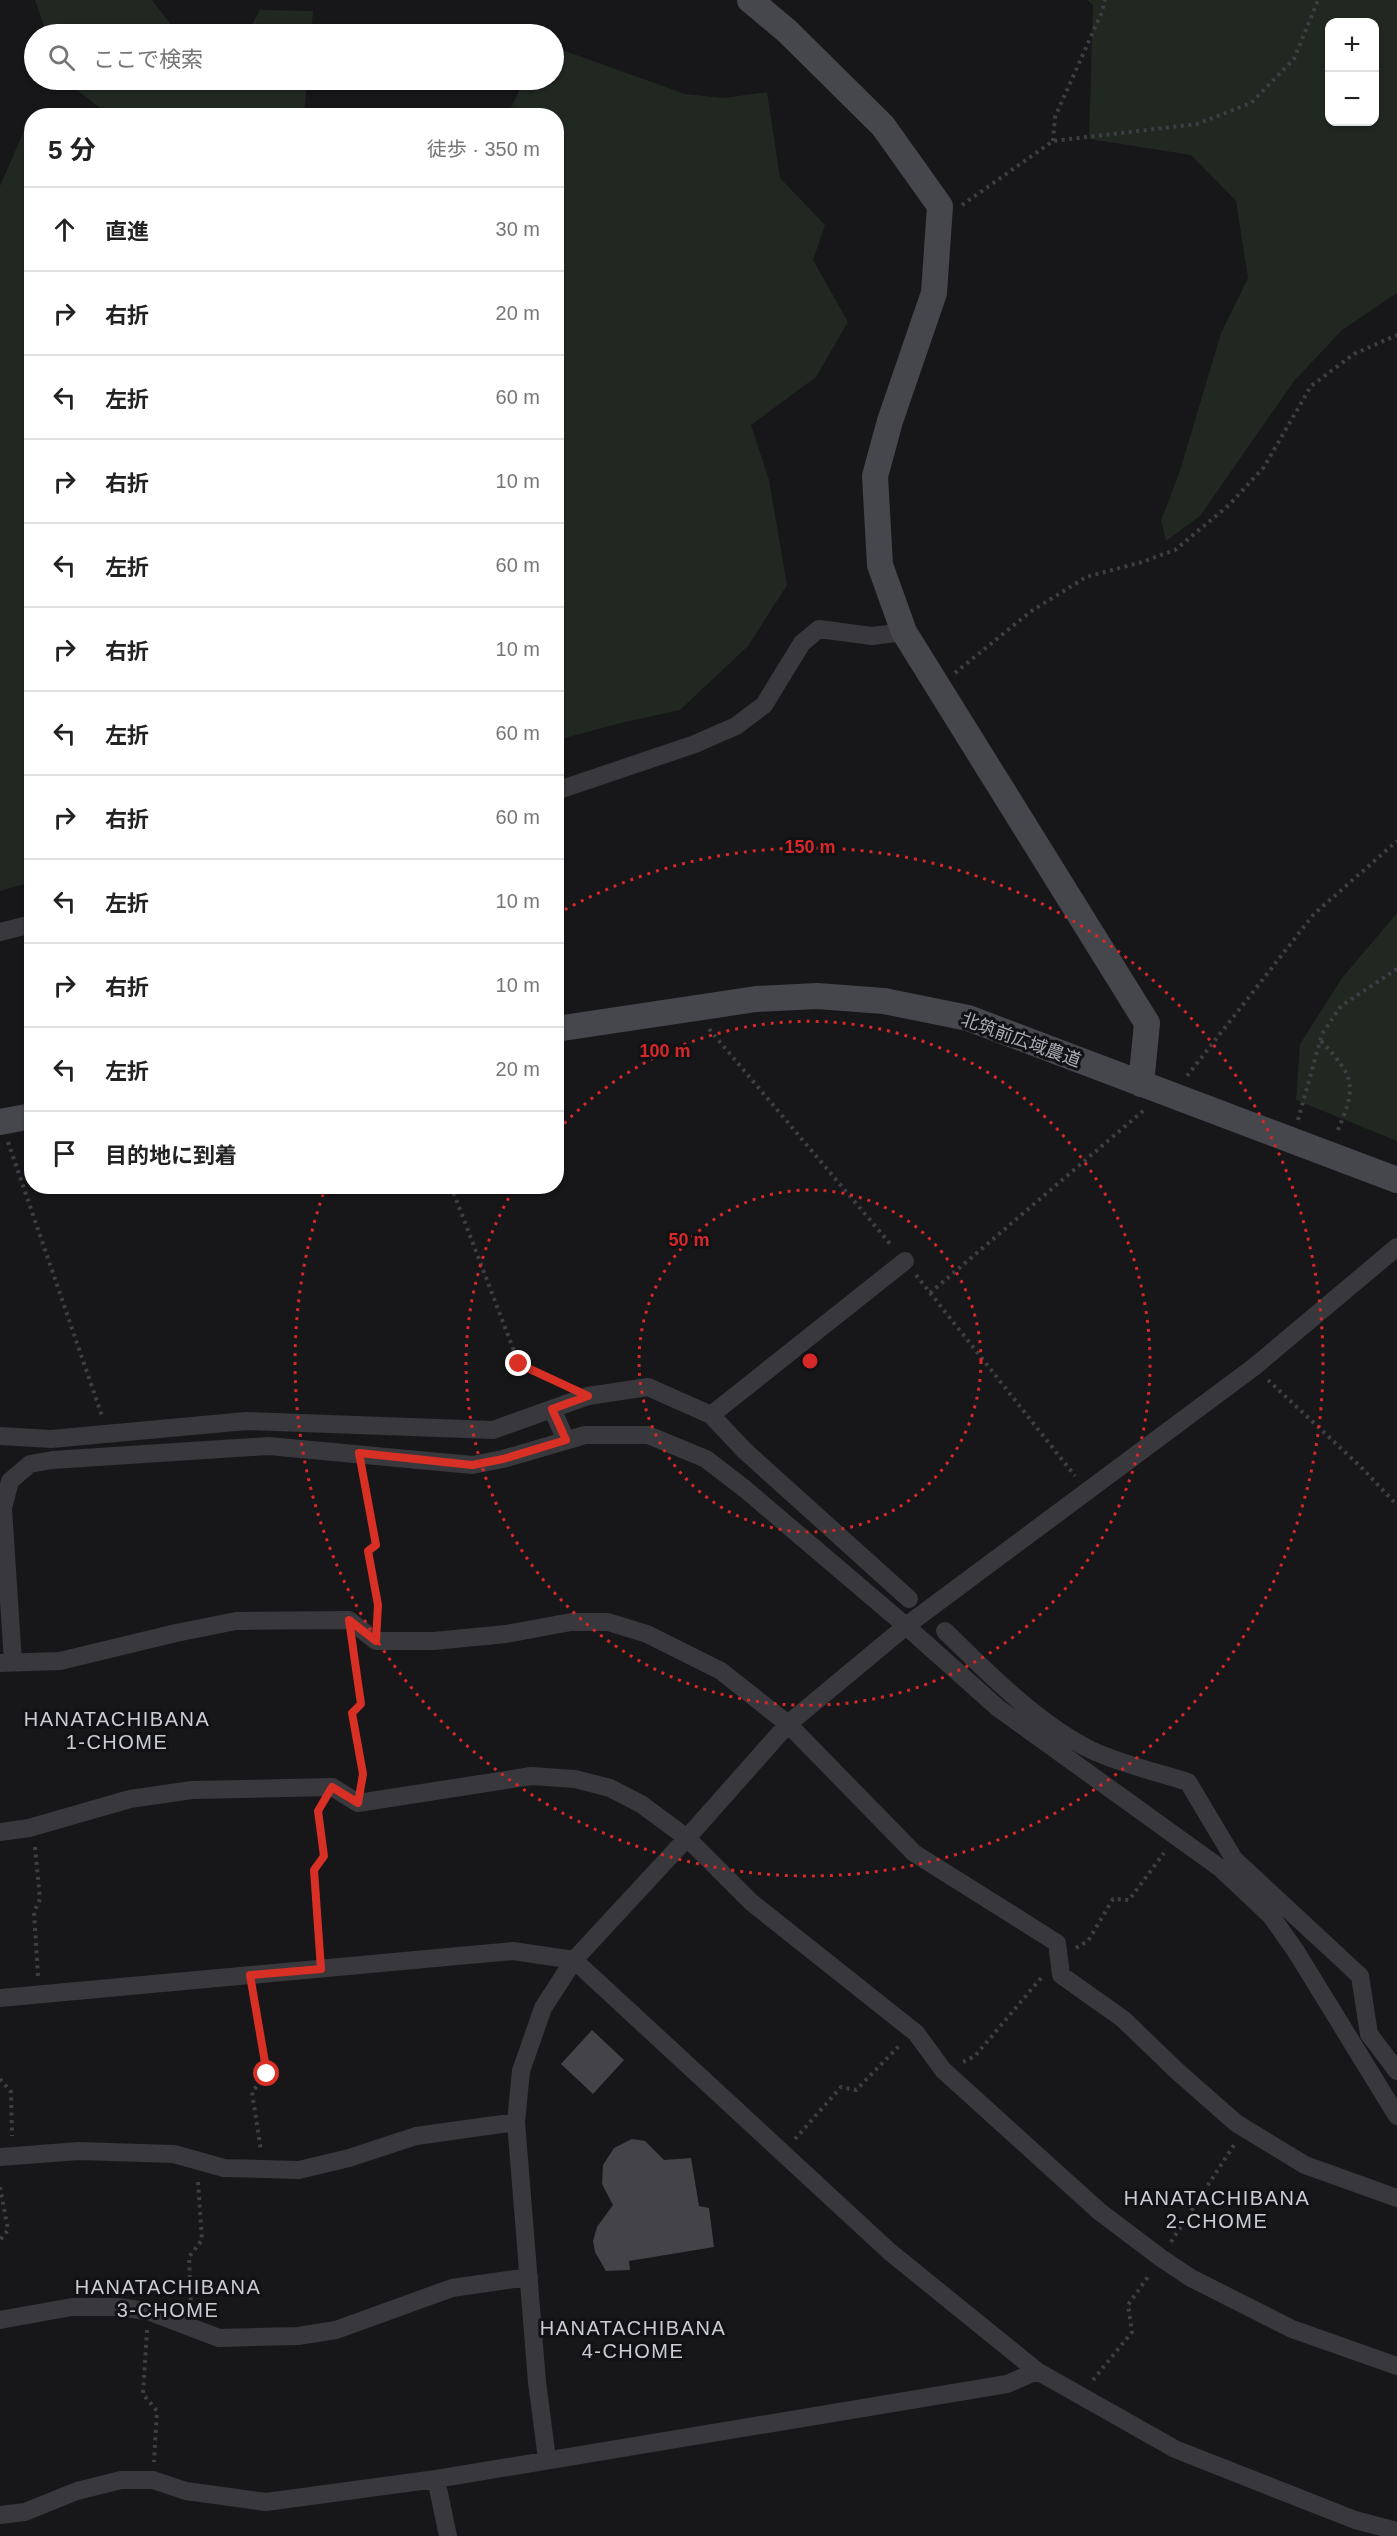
<!DOCTYPE html>
<html lang="ja">
<meta charset="utf-8">
<style>
:root{--surface:#fff;--page:#f2f2f2;--text:#222;--muted:#767676;--line:#e0e0e0}
body{margin:0;font-family:Arial,"Noto Sans JP",sans-serif;background:var(--page);color:var(--text)}
.controls{position:absolute;right:18px;top:18px;display:grid;overflow:hidden;border-radius:12px;box-shadow:0 2px 4px #0004}
.controls button{width:54px;height:54px;display:grid;place-items:center;padding:0;border:0;border-bottom:2px solid var(--line);background:var(--surface);color:var(--text);font:30px sans-serif}
.stop{position:absolute;width:18px;height:18px;margin:-14px;border:4px solid #d93025;border-radius:50%;background:#fff}
.stop.end{background:#d93025;border-color:#fff;box-shadow:0 2px 6px #0008}
.list{margin:0;padding:0;list-style:none}
h2{display:flex;justify-content:space-between;align-items:center;height:78px;margin:0;padding:0 24px;font-size:26px}
h2 small{font-size:20px;font-weight:400;color:var(--muted)}
.list li{display:grid;grid-template-columns:39px 1fr auto;gap:18px;align-items:center;box-sizing:border-box;height:84px;padding:0 24px;border-top:2px solid var(--line)}
.list b{display:block;font-size:22px;white-space:nowrap}
.list em{font-size:20px;font-style:normal;color:var(--muted)}
.icon{flex:none;width:33px;height:33px;fill:none;stroke:currentColor;stroke-width:2;stroke-linecap:round;stroke-linejoin:round}
.map{position:relative;flex:none;width:1397px;height:2536px;overflow:hidden}
.search{position:absolute;background:var(--surface);box-shadow:0 2px 4px #0004;left:24px;top:24px;width:540px;height:66px;display:flex;align-items:center;gap:15px;box-sizing:border-box;padding:0 21px;border-radius:33px;color:var(--muted);font-size:22px}
.panel{position:absolute;background:var(--surface);box-shadow:0 2px 4px #0004;left:24px;top:108px;width:540px;height:1086px;border-radius:24px}
.map>svg:first-child{display:block}
.green{fill:#212822;fill-rule:evenodd}
.building{fill:#434348}
.lines{fill:none;stroke-linecap:round;stroke-linejoin:round}
.path{stroke:#3e3f44;stroke-width:4;stroke-dasharray:3 4.5;stroke-linecap:butt}
.street{stroke:#38383d;stroke-width:18}
.secondary{stroke:#46474d;stroke-width:26}
.route{stroke:#d93025;stroke-width:8}
.ring{fill:none;stroke:#d62828;stroke-width:3;stroke-dasharray:3 6}
.labels{text-anchor:middle;dominant-baseline:central;stroke-width:6;stroke-linejoin:round;paint-order:stroke}
.street-label{font-size:18px;fill:#a9adb7;stroke:#121113}
.neighbourhood-label{font-size:20px;letter-spacing:1.5px;fill:#caccd4;stroke:#121113}
.centre{fill:#d62828;stroke:#121113;stroke-width:3}
.ring-label{font-size:18px;text-anchor:middle;font-weight:bold;fill:#d62828;stroke:#121113;stroke-width:6;stroke-linejoin:round;paint-order:stroke}
</style>
<div class="map">
<svg width="1397" height="2536" viewBox="0 0 1397 2536">
<rect width="100%" height="100%" fill="#171618"/>
<path class="green" d="M35 0H152L178 34H47Z
M1087 0H1397V293L1342 330 1294 381 1200 516 1166 541 1161 520 1179 474 1221 333 1248 278 1236 201 1191 155 1089 139 1093 5ZM1374 22V122H1330V22Z
M260 10 313 11 311 34H247Z
M554 47 685 94 723 98 767 92 780 178 825 225 813 260 848 322 816 377 751 425 769 480 787 585 748 646 680 710 621 723 557 740 556 116 504 115 512 106 524 80H554Z
M64 80H307L304 116 109 115Z
M27 124 32 126V882L0 891V186Z
M1397 913V1141L1296 1100 1300 1044 1342 978Z"/>
<path class="building" d="M592 2030 624 2060 593 2094 561 2064Z
M632 2139 645 2141 664 2160 691 2158 699 2206 709 2208 714 2247 629 2261 630 2270 606 2271 595 2252 593 2241 597 2227 613 2205 602 2184 603 2165 614 2148Z"/>
<g class="lines">
<path class="path" d="M1053 141 1055 117 1101 14 1105 0
M962 205 1053 141 1197 124 1251 103 1294 59 1318 0
M955 673 1030 612 1086 577 1142 562 1175 550 1229 505 1264 467 1311 386 1354 354 1397 335
M709 1029 892 1246
M1321 1041C1356 1078 1357 1087 1336 1134
M1187 1076 1314 914 1397 841
M1298 1120 1322 1034 1341 1006 1397 969
M8 1142 102 1416
M451 1186 519 1364 563 1385
M916 1275 1075 1476
M930 1293 1144 1110
M1268 1380 1362 1468 1397 1505
M363 1473 376 1545 368 1551 378 1605 377 1616
M353 1647 361 1704 352 1713 363 1774 362 1782
M35 1847 40 1899 34 1912 38 1976
M1076 1948 1088 1941 1113 1899 1129 1900 1164 1853
M320 1950 314 1870 324 1856 318 1811 321 1806
M254 1994 267 2074 252 2092 261 2151
M963 2062 975 2056 1041 1978
M0 2079 11 2092 12 2136
M795 2139 841 2087 856 2090 901 2044
M0 2187 8 2230 0 2240
M1171 2242 1234 2145
M191 2308 189 2257 202 2240 198 2182
M147 2330 143 2394 157 2411 154 2462
M1093 2380 1132 2332 1128 2305 1150 2274"/>
<path class="street" d="M556 791 695 744 736 726 764 705 802 643 819 629 872 636 904 632
M0 932 32 924
M552 1409 566 1440
M711 1415 905 1261
M0 1436 51 1439 246 1421 493 1430 588 1396 648 1387 711 1415 744 1450 909 1599
M945 1631C986 1671 1039 1725 1091 1750 1121 1764 1156 1772 1188 1782L1234 1859 1360 1976 1369 2034 1397 2071
M13 1662 3 1508 10 1481 30 1464 52 1460 269 1446 472 1465 503 1459 585 1435H648L706 1459 745 1489 906 1626 998 1708 1220 1868 1271 1916 1297 1953 1397 2116
M0 1663 60 1661 176 1633 236 1621 349 1620 376 1641H434L506 1634 571 1622H608L647 1634 721 1671 788 1724 914 1853 1057 1943 1061 1975 1123 2019 1177 2071 1236 2123 1305 2165 1397 2198
M0 1832 29 1828 130 1799 192 1790 332 1787 358 1803 531 1776 575 1779 610 1788 641 1804 687 1838 751 1902 916 2033 943 2070 1100 2212 1161 2258 1191 2278 1292 2329 1397 2366
M0 1998 513 1951 574 1960 890 2252 1037 2371 1175 2449 1355 2520 1397 2531
M0 2157 79 2151 174 2154 224 2168 299 2170 349 2158 416 2136 516 2122
M0 2320 72 2307H117L148 2311 219 2338 298 2336 336 2330 452 2288 529 2277
M547 2459 537 2382 516 2122 521 2071 543 2008 574 1960 687 1838 788 1724 906 1626 1254 1367 1397 1247
M436 2479 448 2536
M0 2515 25 2512 77 2491 121 2480H153L186 2491 266 2502 436 2479 1007 2384 1037 2371"/>
<path class="secondary" d="M750 0 787 31 883 126 940 206 934 293 890 421 875 476 880 565 904 632 1147 1023 1141 1084
M556 1029 756 999 817 996 884 1001 968 1018 1397 1180
M0 1122 32 1116"/>
</g>
<g class="lines">
<path class="route" d="M267 2074 250 1975 321 1969 314 1870 324 1856 318 1811 332 1787 358 1803 363 1774 352 1713 361 1704 349 1620 376 1641 378 1605 368 1551 376 1545 359 1453 472 1465 503 1459 566 1440 552 1409 588 1396 519 1364"/>
</g>
<g class="ring">
<circle cx="810" cy="1361" r="171"/>
<path d="M558 1130A342 342 0 1 1 515 1187"/>
<path d="M557 914A514 514 0 1 1 325 1189"/>
</g>
<g class="labels">
<g class="street-label">
<text transform="translate(1021 1040) rotate(20)">北筑前広域農道</text>
</g>
<g class="neighbourhood-label">
<text x="117" y="1719">HANATACHIBANA<tspan x="117" dy="23">1-CHOME</tspan></text>
<text x="1217" y="2198">HANATACHIBANA<tspan x="1217" dy="23">2-CHOME</tspan></text>
<text x="168" y="2287">HANATACHIBANA<tspan x="168" dy="23">3-CHOME</tspan></text>
<text x="633" y="2328">HANATACHIBANA<tspan x="633" dy="23">4-CHOME</tspan></text>
</g>
</g>
<circle cx="810" cy="1361" r="9" class="centre"/>
<g class="ring-label">
<text x="810" y="853">150 m</text>
<text x="665" y="1057">100 m</text>
<text x="689" y="1246">50 m</text>
</g>
</svg>
<div class="controls">
<button>+</button>
<button>−</button>
</div>
<div class="stop" style="left:267px;top:2074px"></div>
<div class="stop end" style="left:519px;top:1364px"></div>
<div class="search"><svg class="icon" aria-label="search" viewBox="0 0 24 24"><circle cx="10" cy="10" r="6"/><path d="M15 15l6 6"/></svg>ここで検索</div>
<section class="panel">
<h2>5 分<small>徒歩 · 350 m</small></h2>
<ul class="list">
<li><svg class="icon" aria-label="ahead" viewBox="0 0 24 24"><path d="M12 20V5M6 11l6-6 6 6"/></svg><div><b>直進</b></div><em>30 m</em></li>
<li><svg class="icon" aria-label="right" viewBox="0 0 24 24"><path d="M7 20v-9h11M14 6l5 5-5 5"/></svg><div><b>右折</b></div><em>20 m</em></li>
<li><svg class="icon" aria-label="left" viewBox="0 0 24 24"><path d="M17 20v-9H6M10 6l-5 5 5 5"/></svg><div><b>左折</b></div><em>60 m</em></li>
<li><svg class="icon" aria-label="right" viewBox="0 0 24 24"><path d="M7 20v-9h11M14 6l5 5-5 5"/></svg><div><b>右折</b></div><em>10 m</em></li>
<li><svg class="icon" aria-label="left" viewBox="0 0 24 24"><path d="M17 20v-9H6M10 6l-5 5 5 5"/></svg><div><b>左折</b></div><em>60 m</em></li>
<li><svg class="icon" aria-label="right" viewBox="0 0 24 24"><path d="M7 20v-9h11M14 6l5 5-5 5"/></svg><div><b>右折</b></div><em>10 m</em></li>
<li><svg class="icon" aria-label="left" viewBox="0 0 24 24"><path d="M17 20v-9H6M10 6l-5 5 5 5"/></svg><div><b>左折</b></div><em>60 m</em></li>
<li><svg class="icon" aria-label="right" viewBox="0 0 24 24"><path d="M7 20v-9h11M14 6l5 5-5 5"/></svg><div><b>右折</b></div><em>60 m</em></li>
<li><svg class="icon" aria-label="left" viewBox="0 0 24 24"><path d="M17 20v-9H6M10 6l-5 5 5 5"/></svg><div><b>左折</b></div><em>10 m</em></li>
<li><svg class="icon" aria-label="right" viewBox="0 0 24 24"><path d="M7 20v-9h11M14 6l5 5-5 5"/></svg><div><b>右折</b></div><em>10 m</em></li>
<li><svg class="icon" aria-label="left" viewBox="0 0 24 24"><path d="M17 20v-9H6M10 6l-5 5 5 5"/></svg><div><b>左折</b></div><em>20 m</em></li>
<li><svg class="icon" aria-label="arrive" viewBox="0 0 24 24"><path d="M6 21V4h12l-3 4 3 4H6"/></svg><div><b>目的地に到着</b></div></li>
</ul>
</section>
</div>
